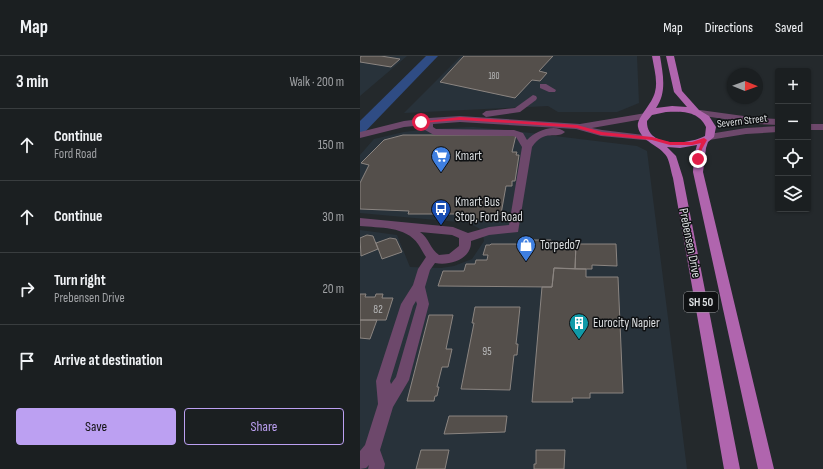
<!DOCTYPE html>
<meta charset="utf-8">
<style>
:root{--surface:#1b1f21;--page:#282c2e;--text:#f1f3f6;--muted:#a0a2a5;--line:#393d3f;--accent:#bca0f2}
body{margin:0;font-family:"Sofia Sans Condensed",sans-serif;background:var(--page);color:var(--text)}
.controls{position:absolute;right:12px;top:12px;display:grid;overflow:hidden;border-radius:4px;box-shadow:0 1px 3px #0004}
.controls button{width:36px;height:36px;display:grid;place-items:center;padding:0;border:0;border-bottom:1px solid var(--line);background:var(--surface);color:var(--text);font:20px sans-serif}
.compass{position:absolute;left:367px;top:12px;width:36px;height:36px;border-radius:50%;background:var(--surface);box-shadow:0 1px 3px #0004;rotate:91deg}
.stop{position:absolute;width:12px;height:12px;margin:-9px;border:3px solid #e11d48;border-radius:50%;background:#fff}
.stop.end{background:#e11d48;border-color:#fff;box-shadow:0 1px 4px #0008}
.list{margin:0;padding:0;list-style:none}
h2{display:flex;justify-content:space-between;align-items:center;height:52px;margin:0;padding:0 16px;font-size:17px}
h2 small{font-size:13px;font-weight:400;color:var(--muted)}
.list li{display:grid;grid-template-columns:26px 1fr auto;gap:12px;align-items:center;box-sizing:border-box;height:72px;padding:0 16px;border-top:1px solid var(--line)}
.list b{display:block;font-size:15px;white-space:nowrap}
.list p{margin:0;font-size:13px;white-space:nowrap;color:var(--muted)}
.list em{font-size:13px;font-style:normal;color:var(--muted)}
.actions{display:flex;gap:8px;padding:12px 16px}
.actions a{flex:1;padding:9px 0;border:1px solid var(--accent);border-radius:4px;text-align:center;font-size:14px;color:var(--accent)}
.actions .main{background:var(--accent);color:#111}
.icon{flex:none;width:22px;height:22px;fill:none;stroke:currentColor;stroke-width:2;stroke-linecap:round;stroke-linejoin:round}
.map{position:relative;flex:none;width:463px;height:413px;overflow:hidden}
header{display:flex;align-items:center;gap:24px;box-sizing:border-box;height:56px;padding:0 20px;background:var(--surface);border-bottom:1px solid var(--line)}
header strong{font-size:19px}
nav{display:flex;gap:22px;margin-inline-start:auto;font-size:14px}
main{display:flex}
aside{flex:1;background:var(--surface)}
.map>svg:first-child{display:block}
.built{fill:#28323a}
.water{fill:#2f4c84}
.building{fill:#544f4b;stroke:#8b8581}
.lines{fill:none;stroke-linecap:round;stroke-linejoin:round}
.minor{fill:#6d486b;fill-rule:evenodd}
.major{fill:#b065ae;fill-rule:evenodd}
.route{fill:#e11d48}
.labels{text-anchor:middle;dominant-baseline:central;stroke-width:3;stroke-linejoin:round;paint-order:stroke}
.far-number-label{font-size:9px;fill:#b9babb}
.far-street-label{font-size:11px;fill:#dbdee0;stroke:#0f1113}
.number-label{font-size:11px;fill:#b9babb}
.shield{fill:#0f1113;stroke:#9ea0a2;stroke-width:1}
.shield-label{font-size:12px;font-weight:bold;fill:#dbdee0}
.poi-label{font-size:13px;fill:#dbdee0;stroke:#0f1113;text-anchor:start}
.street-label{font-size:13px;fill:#dbdee0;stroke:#0f1113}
</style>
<header>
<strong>Map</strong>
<nav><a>Map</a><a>Directions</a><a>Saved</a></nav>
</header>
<main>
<aside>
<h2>3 min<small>Walk · 200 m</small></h2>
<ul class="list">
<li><svg class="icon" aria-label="ahead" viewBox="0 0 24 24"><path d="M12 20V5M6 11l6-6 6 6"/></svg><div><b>Continue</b><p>Ford Road</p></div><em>150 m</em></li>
<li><svg class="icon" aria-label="ahead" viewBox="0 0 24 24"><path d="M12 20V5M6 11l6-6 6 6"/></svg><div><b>Continue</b></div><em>30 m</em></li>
<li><svg class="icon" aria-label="right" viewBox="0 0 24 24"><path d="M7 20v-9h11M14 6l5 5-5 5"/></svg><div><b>Turn right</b><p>Prebensen Drive</p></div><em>20 m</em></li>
<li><svg class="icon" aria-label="arrive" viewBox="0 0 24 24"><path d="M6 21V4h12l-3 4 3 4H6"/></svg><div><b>Arrive at destination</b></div></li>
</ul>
<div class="actions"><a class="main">Save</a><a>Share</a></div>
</aside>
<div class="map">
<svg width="463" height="413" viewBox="0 0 463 413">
<rect width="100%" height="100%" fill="#24292c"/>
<path class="built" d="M0 0H47L0 40Z
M101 0H277L279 47 257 56H198L188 50 44 57Z
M113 71 154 75 277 90 287 95 327 413H0V174L37 179 50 211 81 212 94 210 112 203 124 185 122 174 109 167 0 157V99L14 83 44 76 69 73Z"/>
<path class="water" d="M66 0H78L0 81V65Z"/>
<path class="building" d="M2 0H21L40 3 31 11 0 6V1Z
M104 0H193L179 15 187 17 180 25 172 24 155 42 80 26Z
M43 79H156L152 96H157L156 99H159L155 125H152V130H146L141 158H121L120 164H107L109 158H48L49 155 0 153V127L9 109 1 107 24 84Z
M7 179 13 180 18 193 1 200 0 182Z
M30 182 36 183 42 196 22 203 16 187Z
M162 184H191L190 188H216L215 213 194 212 192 231 78 230 83 215H104L106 208H115L116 204H127L128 199H123L126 189H130L131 188H161Z
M216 188H256L257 210 232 209V213H215Z
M194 212 226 213V221H258L263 337H230V342H212L213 346H172L182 231H192Z
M0 238H6L5 241H15L16 238H23L22 242H33L26 264H0Z
M115 251H160L156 288H158L157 299H154L150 334 101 333 114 267H112Z
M69 259H93L86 293H92L88 311H82L77 331H79L77 340H75L74 345H47Z
M0 264H17L10 283 0 282Z
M89 360H147L145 376 84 378Z
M61 394H89L85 413H56Z
M176 394H205L204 413H174V408H176Z"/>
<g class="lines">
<path class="minor" d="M180 28H186L196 34 195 36H189L180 32Z
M173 39 176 40 177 42 176 44 160 56 126 61 122 58 126 55 155 52Z
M340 54 398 62 418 63V69L398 68 337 59 336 57 337 55Z
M286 57 290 60 289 62 232 72 242 74 292 80 297 83 295 85 241 80 216 73 100 66 73 68V71L76 73 154 74 163 77 167 84C175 75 195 67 205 76 196 84 185 72 172 91L158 176 129 179 111 185C112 203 90 210 75 207L70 214 65 231 69 248 49 324 33 351 20 394 25 408 24 413H8L9 409 6 412 0 413V395L5 389 18 348 16 325 41 248 53 229 58 213 66 201C63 197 61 192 58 188 46 170 19 172 0 170V162L93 171 108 177 129 171 149 169 162 91 156 81 153 80 74 79 65 74 64 69 44 71 0 82V76L44 65 69 62 100 60 220 68ZM60 176 92 179 99 182V190L89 198 79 199C70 193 69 182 60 176ZM56 245 57 248 36 321 31 328 30 325 53 250Z
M448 68H463V74H448Z
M418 70V76L386 78 349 84 344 81 349 78 386 72Z"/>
<path class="major" d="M292 0H300C303 19 307 36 296 52L312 50 327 51 314 36 306 0H314L322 35 339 54 349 60 356 71 354 81 348 86 346 92 343 116 414 413H398L333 116 334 100 337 89 320 92 307 91 316 100 323 122 380 413H364L313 122C311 116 310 107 307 101 300 89 281 86 278 71 276 62 292 49 295 36 298 25 294 12 292 0ZM306 56C322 55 339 55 346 71L345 80C328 89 286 92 287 65L292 59Z"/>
</g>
<path class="route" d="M100 61 217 69 242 76 292 81 310 86H332L344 82 347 84 342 93 340 103 338 105 335 103 341 87 332 89H310L292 84 241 79 217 72 152 67 100 64 61 67 59 66Z"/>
<defs>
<g id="supermarket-pin" transform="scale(1)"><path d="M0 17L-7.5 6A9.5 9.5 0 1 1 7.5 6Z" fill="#3f7fe0" stroke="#0f1113"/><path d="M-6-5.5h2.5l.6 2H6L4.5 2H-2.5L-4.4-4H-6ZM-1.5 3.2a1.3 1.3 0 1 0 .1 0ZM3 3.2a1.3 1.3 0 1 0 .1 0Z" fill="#fff"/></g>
<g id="bus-pin" transform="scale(1)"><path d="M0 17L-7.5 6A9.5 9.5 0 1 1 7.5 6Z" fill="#1a4fb4" stroke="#0f1113"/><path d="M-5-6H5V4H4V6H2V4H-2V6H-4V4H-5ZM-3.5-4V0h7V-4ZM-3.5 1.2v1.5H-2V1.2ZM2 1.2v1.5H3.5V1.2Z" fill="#fff"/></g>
<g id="shop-pin" transform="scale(1)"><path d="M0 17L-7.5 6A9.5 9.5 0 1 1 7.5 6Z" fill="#3f7fe0" stroke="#0f1113"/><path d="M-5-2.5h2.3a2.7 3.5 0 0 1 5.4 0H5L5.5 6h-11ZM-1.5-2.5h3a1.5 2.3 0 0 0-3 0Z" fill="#fff"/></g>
<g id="building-pin" transform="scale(1)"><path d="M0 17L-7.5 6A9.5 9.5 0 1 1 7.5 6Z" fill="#0f9aa8" stroke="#0f1113"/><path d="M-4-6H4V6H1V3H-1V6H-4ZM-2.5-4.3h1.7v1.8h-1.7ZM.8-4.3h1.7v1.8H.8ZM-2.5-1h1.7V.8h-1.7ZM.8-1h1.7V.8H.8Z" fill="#fff"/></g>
</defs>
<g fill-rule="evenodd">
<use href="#supermarket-pin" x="81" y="100"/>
<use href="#bus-pin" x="81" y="153"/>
<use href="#shop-pin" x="166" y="189"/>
<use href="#building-pin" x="219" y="267"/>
</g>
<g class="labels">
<g class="far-number-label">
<text x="134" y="20">180</text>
</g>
<g class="far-street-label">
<text transform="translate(382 65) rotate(-7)">Severn Street</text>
</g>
<g class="number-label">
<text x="18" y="253">82</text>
<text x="127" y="295">95</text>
</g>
<rect class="shield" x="324" y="236" width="34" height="20" rx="3"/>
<g class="shield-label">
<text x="341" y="246">SH 50</text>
</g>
<g class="poi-label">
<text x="95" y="100">Kmart</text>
<text x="95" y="146">Kmart Bus<tspan x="95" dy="15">Stop, Ford Road</tspan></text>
<text x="180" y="189">Torpedo7</text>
<text x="233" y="267">Eurocity Napier</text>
</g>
<g class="street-label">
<text transform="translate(330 187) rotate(79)">Prebensen Drive</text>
</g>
</g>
</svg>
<div class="controls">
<button>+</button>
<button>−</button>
<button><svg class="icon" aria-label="locate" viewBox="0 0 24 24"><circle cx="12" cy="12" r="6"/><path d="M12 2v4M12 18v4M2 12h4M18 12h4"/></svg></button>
<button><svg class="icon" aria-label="layers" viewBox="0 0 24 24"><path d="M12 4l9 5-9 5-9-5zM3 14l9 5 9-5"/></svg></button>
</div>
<svg class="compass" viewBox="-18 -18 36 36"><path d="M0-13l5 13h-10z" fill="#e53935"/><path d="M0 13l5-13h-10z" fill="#a0a2a5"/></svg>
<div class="stop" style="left:61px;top:66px"></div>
<div class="stop end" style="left:338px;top:103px"></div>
</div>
</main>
